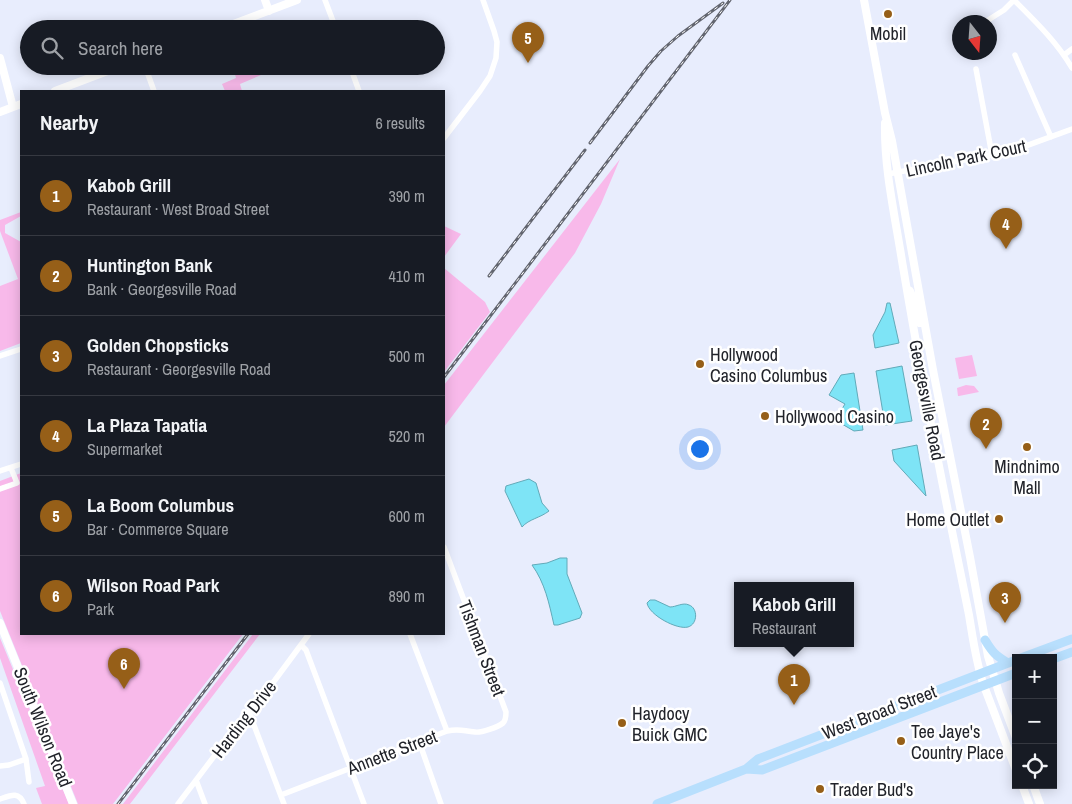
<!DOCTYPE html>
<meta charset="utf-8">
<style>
:root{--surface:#171b24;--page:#20242c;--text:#f1f3f6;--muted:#9ea1a6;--line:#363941;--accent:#965f18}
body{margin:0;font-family:"Archivo Narrow",sans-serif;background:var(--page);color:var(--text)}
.controls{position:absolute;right:15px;bottom:15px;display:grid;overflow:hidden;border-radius:0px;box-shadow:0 2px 12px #0003}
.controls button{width:45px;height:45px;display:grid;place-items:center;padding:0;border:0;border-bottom:1px solid var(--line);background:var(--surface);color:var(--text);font:25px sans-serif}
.compass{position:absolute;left:952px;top:15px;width:45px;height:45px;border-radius:50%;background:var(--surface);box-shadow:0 2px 12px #0003;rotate:163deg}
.you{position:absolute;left:699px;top:448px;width:18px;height:18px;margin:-12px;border:4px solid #fff;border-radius:50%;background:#1a73e8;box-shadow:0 0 0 8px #1a73e833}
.badge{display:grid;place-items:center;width:32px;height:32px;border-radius:50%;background:var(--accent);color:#fff;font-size:16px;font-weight:700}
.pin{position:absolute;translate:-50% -41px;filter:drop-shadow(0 1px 2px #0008)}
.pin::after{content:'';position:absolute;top:26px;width:18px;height:15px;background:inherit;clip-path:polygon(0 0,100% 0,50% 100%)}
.popup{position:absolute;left:734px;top:582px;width:120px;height:65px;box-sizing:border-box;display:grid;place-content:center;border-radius:0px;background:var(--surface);filter:drop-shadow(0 1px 4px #0005);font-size:16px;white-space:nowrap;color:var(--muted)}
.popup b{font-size:19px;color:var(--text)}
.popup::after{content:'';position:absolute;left:50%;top:100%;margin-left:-10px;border:10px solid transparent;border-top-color:var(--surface)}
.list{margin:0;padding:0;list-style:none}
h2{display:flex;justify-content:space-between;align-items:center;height:65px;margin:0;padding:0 20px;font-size:21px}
h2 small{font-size:16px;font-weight:400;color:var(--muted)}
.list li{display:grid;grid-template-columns:32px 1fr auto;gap:15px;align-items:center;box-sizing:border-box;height:80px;padding:0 20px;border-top:1px solid var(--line)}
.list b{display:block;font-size:19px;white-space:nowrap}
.list p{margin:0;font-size:16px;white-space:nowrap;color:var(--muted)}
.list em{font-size:16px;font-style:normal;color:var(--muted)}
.icon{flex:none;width:28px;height:28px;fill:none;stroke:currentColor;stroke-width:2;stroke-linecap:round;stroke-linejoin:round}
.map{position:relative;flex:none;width:1072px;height:804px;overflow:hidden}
.search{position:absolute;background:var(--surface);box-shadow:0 2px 12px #0003;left:20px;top:20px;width:425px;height:55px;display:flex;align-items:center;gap:12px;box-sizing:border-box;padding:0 18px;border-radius:28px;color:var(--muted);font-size:19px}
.panel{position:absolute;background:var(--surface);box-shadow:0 2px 12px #0003;left:20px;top:90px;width:425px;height:545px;border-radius:0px}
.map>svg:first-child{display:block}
.green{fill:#f8b9ea}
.water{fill:#7ee4f6;stroke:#62aab9}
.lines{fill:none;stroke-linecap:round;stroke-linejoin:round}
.street{stroke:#fff;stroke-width:5.5}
.secondary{stroke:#fff;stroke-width:8}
.primary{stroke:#b8dffd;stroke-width:9}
.rail-casing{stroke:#62656f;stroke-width:3}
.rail{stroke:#fff;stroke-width:1;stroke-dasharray:4;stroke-linecap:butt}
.poi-dot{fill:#965f18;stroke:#fff;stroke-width:2}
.labels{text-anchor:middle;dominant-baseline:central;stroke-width:5;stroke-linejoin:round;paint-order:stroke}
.poi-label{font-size:18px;fill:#21232a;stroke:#fff;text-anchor:start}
.street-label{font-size:18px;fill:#21232a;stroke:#fff}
</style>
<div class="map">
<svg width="1072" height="804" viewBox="0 0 1072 804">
<rect width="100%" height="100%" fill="#e8edfd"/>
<path class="green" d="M247 66H282L240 84 242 91H225L222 84 236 78 234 71Z
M620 159 601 204 575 253 444 427V385Z
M21 212V216L5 225V233L21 242V343L0 351V286L18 279 0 231V220Z
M444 226 461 234 444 257Z
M444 268 485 302 490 312 444 372Z
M972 355 977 376 959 379 955 358Z
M966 385 974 386 979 392 959 396H958L957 388Z
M21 473V634H243L113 804H78L0 611V481Z
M253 634H260L130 804H123Z
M0 638 69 804H42L36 788 45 786 0 658Z"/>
<path class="water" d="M887 303H890L899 343 875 348 873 335 885 312Z
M902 366 912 421 885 425 876 371Z
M854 373 863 430 854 431 835 420 845 404 829 395 841 375Z
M917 445 926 496 894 461 892 450Z
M529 479 536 483 542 503 549 511C540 518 529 519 522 527L505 491 506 486Z
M560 558H567V574L582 613 580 618 558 625H554C549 603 545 583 532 565L547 563Z
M650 600H655L670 607C676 607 683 602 689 605 698 608 698 624 688 627 677 630 649 615 647 603Z"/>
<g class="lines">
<path class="street" d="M325 0 336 29
M1014 0C1035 21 1057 42 1072 68
M985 22 1004 10 1014 0
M1015 55 1051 137
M1064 55 1072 49
M145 66 154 91
M350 66 359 91
M976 69 992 155
M444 138 480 91 490 76 496 58 497 42 494 31 483 0
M888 174 1012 151 1072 129
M0 356 21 349
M0 471 21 464
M0 489 17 483 11 468
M410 634 447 731
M301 645 306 650 364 804
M0 683 26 759 29 782
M249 712 284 804
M418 743 421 747 441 804
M0 766 9 765 26 759
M196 780 205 804
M281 795 447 731C460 728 463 731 475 732 481 733 498 727 503 723 506 720 506 716 506 712L444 547
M0 799C11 795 19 791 24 804
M178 804 237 726 275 680 309 634"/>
<path class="secondary" d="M265 0 269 11
M864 0 885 113 892 141 933 370 970 557 988 656 999 693 1016 738
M220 29 297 0
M0 58 13 107
M55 91 121 66
M0 112 21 104
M885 123C884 169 895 216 902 261 917 350 933 438 951 526 957 556 963 585 969 615 973 639 976 663 984 686L1016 770
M910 291 916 306 920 323
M0 623 73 804
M1022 785 1029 804
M1033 785 1040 804"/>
<path class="primary" d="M985 640C993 653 995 655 1008 663
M1021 658 1072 639
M1053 659 1072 652
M746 769 758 759 1016 660
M657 804 746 769 762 770 1016 673"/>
<g class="rail-casing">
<path id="rail" d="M590 143 648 66 661 51 678 36 723 3
M489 276 585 150
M444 377 730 0
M118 804 248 634"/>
</g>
<use href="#rail" class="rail"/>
</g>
<g class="poi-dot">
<circle cx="888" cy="14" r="5"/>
<circle cx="700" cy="364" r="5"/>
<circle cx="765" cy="416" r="5"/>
<circle cx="1027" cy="447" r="5"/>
<circle cx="999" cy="519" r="5"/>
<circle cx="622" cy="723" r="5"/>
<circle cx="901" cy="741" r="5"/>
<circle cx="820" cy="789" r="5"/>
</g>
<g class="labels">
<g class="poi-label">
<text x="888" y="33" text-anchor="middle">Mobil</text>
<text x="710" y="354">Hollywood<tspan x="710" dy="21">Casino Columbus</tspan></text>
<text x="775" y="416">Hollywood Casino</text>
<text x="1027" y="466" text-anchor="middle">Mindnimo<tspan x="1027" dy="21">Mall</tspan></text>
<text x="989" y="519" text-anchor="end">Home Outlet</text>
<text x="632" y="713">Haydocy<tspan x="632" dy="21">Buick GMC</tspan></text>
<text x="911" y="731">Tee Jaye's<tspan x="911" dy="21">Country Place</tspan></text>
<text x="830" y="789">Trader Bud's</text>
</g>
<g class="street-label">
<text transform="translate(966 158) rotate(-12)">Lincoln Park Court</text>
<text transform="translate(927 400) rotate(79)">Georgesville Road</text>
<text transform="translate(482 648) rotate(69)">Tishman Street</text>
<text transform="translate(879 712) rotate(-21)">West Broad Street</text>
<text transform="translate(244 719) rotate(-52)">Harding Drive</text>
<text transform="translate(43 727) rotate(68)">South Wilson Road</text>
<text transform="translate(392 752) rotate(-21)">Annette Street</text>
</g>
</g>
</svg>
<div class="controls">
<button>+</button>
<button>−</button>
<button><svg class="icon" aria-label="locate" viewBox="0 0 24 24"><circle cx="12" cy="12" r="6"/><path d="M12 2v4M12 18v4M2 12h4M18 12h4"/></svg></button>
</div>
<svg class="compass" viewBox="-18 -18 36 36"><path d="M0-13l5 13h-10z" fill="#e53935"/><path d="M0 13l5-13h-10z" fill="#9ea1a6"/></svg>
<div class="you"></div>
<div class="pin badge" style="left:794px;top:705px">1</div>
<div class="popup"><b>Kabob Grill</b>Restaurant</div>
<div class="pin badge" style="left:986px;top:449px">2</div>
<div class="pin badge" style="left:1005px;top:623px">3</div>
<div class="pin badge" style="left:1006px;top:249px">4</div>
<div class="pin badge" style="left:528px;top:63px">5</div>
<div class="pin badge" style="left:124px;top:689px">6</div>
<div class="search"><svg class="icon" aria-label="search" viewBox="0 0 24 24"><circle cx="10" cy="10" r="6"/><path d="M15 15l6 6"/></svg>Search here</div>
<section class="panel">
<h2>Nearby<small>6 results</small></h2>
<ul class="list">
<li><span class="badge">1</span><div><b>Kabob Grill</b><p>Restaurant · West Broad Street</p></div><em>390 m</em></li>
<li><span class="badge">2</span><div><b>Huntington Bank</b><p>Bank · Georgesville Road</p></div><em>410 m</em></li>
<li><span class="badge">3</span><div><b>Golden Chopsticks</b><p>Restaurant · Georgesville Road</p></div><em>500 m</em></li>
<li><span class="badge">4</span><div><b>La Plaza Tapatia</b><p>Supermarket</p></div><em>520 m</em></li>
<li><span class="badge">5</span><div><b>La Boom Columbus</b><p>Bar · Commerce Square</p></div><em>600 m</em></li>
<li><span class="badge">6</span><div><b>Wilson Road Park</b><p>Park</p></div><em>890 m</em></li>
</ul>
</section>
</div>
